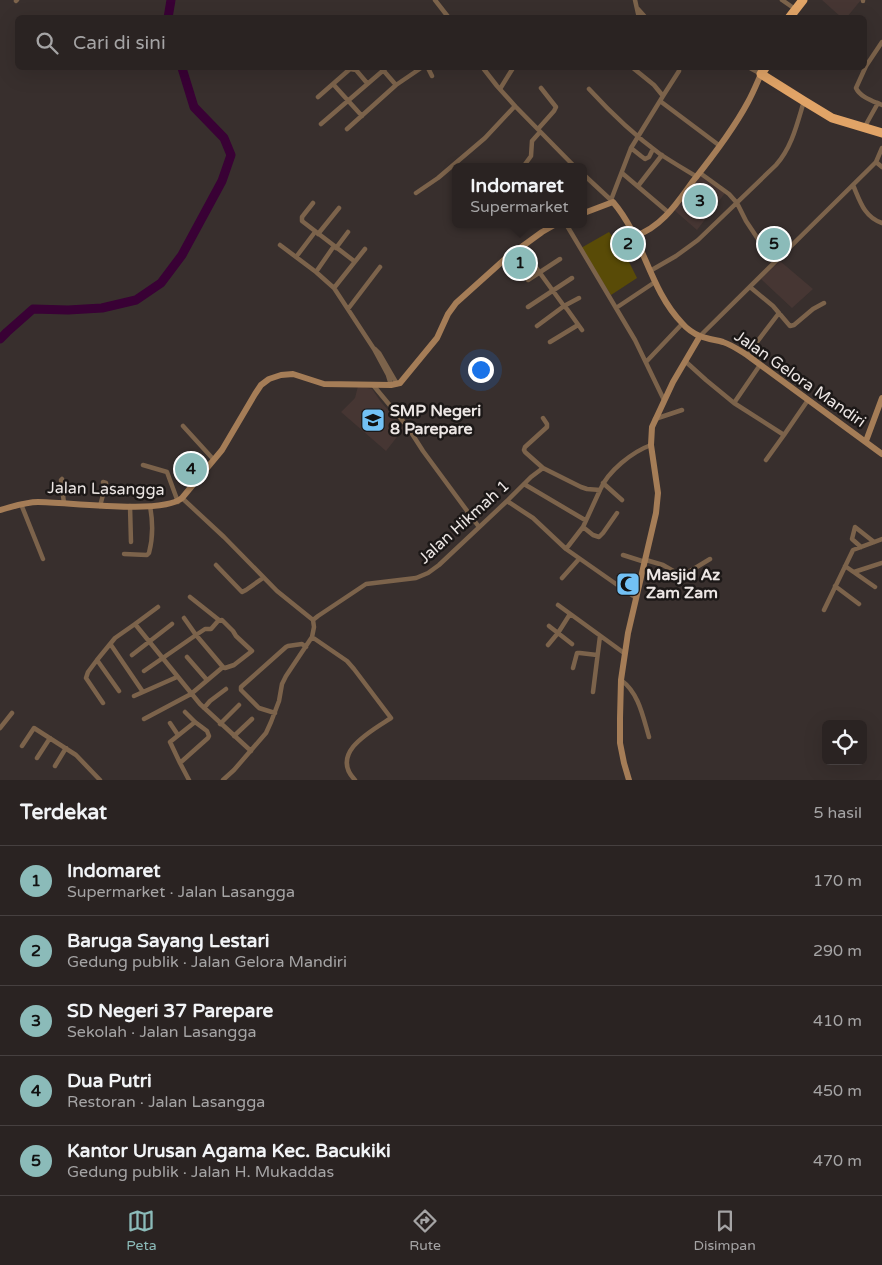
<!DOCTYPE html>
<html lang="id">
<meta charset="utf-8">
<style>
:root{--surface:#2a2322;--page:#362f2f;--text:#f1f3f6;--muted:#a5a4a5;--line:#464040;--accent:#8bbbb9}
body{margin:0;font-family:"Varela Round",sans-serif;background:var(--page);color:var(--text)}
.controls{position:absolute;right:15px;bottom:15px;display:grid;overflow:hidden;border-radius:8px;box-shadow:0 5px 20px #0002}
.controls button{width:45px;height:45px;display:grid;place-items:center;padding:0;border:0;border-bottom:1px solid var(--line);background:var(--surface);color:var(--text);font:25px sans-serif}
.you{position:absolute;left:480px;top:369px;width:18px;height:18px;margin:-12px;border:4px solid #fff;border-radius:50%;background:#1a73e8;box-shadow:0 0 0 8px #1a73e833}
.badge{display:grid;place-items:center;width:32px;height:32px;border-radius:50%;background:var(--accent);color:#111;font-size:16px;font-weight:700}
.pin{position:absolute;translate:-50% -50%;border:2px solid #fff;box-shadow:0 1px 5px #0006}
.popup{position:absolute;left:452px;top:163px;width:135px;height:65px;box-sizing:border-box;display:grid;place-content:center;border-radius:8px;background:var(--surface);filter:drop-shadow(0 1px 4px #0005);font-size:16px;white-space:nowrap;color:var(--muted)}
.popup b{font-size:19px;color:var(--text)}
.popup::after{content:'';position:absolute;left:50%;top:100%;margin-left:-10px;border:10px solid transparent;border-top-color:var(--surface)}
.list{margin:0;padding:0;list-style:none}
h2{display:flex;justify-content:space-between;align-items:center;height:65px;margin:0;padding:0 20px;font-size:21px}
h2 small{font-size:16px;font-weight:400;color:var(--muted)}
.list li{display:grid;grid-template-columns:32px 1fr auto;gap:15px;align-items:center;box-sizing:border-box;height:70px;padding:0 20px;border-top:1px solid var(--line)}
.list b{display:block;font-size:19px;white-space:nowrap}
.list p{margin:0;font-size:16px;white-space:nowrap;color:var(--muted)}
.list em{font-size:16px;font-style:normal;color:var(--muted)}
.icon{flex:none;width:28px;height:28px;fill:none;stroke:currentColor;stroke-width:2;stroke-linecap:round;stroke-linejoin:round}
.map{position:relative;flex:none;width:882px;height:780px;overflow:hidden}
.search{position:absolute;background:var(--surface);box-shadow:0 5px 20px #0002;left:15px;right:15px;top:15px;height:55px;display:flex;align-items:center;gap:12px;box-sizing:border-box;padding:0 18px;border-radius:8px;color:var(--muted);font-size:19px}
.sheet{height:415px;background:var(--surface)}
nav{display:flex;justify-content:space-around;align-items:center;box-sizing:border-box;height:70px;border-top:1px solid var(--line);background:var(--surface);font-size:14px;color:var(--muted)}
nav a{display:grid;justify-items:center;gap:2px}
nav .on{color:var(--accent)}
.map>svg:first-child{display:block}
.built{fill:#463633}
.green{fill:#594b07}
.lines{fill:none;stroke-linecap:round;stroke-linejoin:round}
.river{stroke:#390135;stroke-width:9}
.street{stroke:#7c634b;stroke-width:4.5}
.secondary{stroke:#a57d57;stroke-width:6}
.highway{stroke:#e1a467;stroke-width:9}
.labels{text-anchor:middle;dominant-baseline:central;stroke-width:5;stroke-linejoin:round;paint-order:stroke}
.street-label{font-size:16px;fill:#ece6e4;stroke:#1c1817}
.poi-label{font-size:16px;font-weight:bold;fill:#ece6e4;stroke:#1c1817;text-anchor:start}
</style>
<div class="map">
<svg width="882" height="780" viewBox="0 0 882 780">
<rect width="100%" height="100%" fill="#382f2d"/>
<path class="built" d="M822 0H861L847 17 842 18Z
M701 174 725 193 697 230 674 210Z
M780 261 813 289 792 308 761 279Z
M358 386 372 389 381 402 404 428 386 451 341 412 355 398Z"/>
<path class="green" d="M699 186 714 196 697 217 684 206Z
M609 232 624 252 637 278 611 295 581 248Z"/>
<g class="lines">
<path class="river" d="M168 18 171 0
M0 339 7 332 33 309 68 310 102 308 136 300 161 283 182 255 222 181 231 155 224 138 194 107 182 68"/>
<path class="street" d="M435 0 449 18
M635 0 639 18
M782 0 795 9
M16 1 17 0
M863 1V0
M638 9 646 18
M882 42 866 66 856 88C860 97 873 101 882 105
M428 68 432 76
M483 68 497 86 515 106 575 167
M750 68 761 74
M383 70 396 85
M333 84 362 116
M500 89 513 68
M589 89C611 113 634 135 660 154 672 162 684 169 697 177
M663 96 679 71
M318 97 350 69 356 70 367 83
M660 101 720 146
M321 124 386 68
M864 128 878 103
M347 129 396 85 421 68
M538 129 554 111 556 107 541 88
M631 148 641 156 645 159 649 157 653 149
M876 162 882 167
M523 167 531 156 532 141 540 132
M622 173 669 213
M700 173 729 194 737 203 746 221 760 242 776 261
M584 175 612 201
M853 185C860 201 864 217 882 223
M638 186 662 155
M416 193 438 178 485 138 515 106
M611 200 631 148 663 96 654 85 633 68
M313 203 302 217V221L354 261
M566 224 635 340 664 400
M318 234 339 208
M280 245 316 272
M521 247 564 306 567 309 582 330
M336 248 348 232
M365 249 334 288 374 349 388 375 391 385
M296 257 315 232
M650 271 676 256 698 240 776 165C792 147 797 124 804 101
M528 280 560 259
M750 287 773 306 790 326 794 325 813 309 824 303
M334 288 316 272 334 246
M528 307 572 278
M616 308 655 282
M348 309 380 267
M537 326 564 306 579 298
M700 336 870 168 876 162 882 148
M550 342 578 325
M375 349 379 353 397 384
M747 355 779 313
M685 361 706 380 734 403 784 435 808 400
M646 362 682 324
M373 385 407 426 423 451 479 527
M734 403 760 365
M655 419 682 410
M183 426 214 460
M766 460 784 435
M143 465 167 472 178 502
M543 468 525 452 524 450 525 447 547 427V424L543 418
M62 479 61 480 64 503
M603 483 622 500
M524 484 585 520
M182 498 224 537 277 591 313 620
M507 501 533 518 566 549 636 598
M21 504 43 559
M100 506 106 484V483L103 482
M130 506 131 542
M583 527 593 535 599 537 603 533 617 513
M861 547 852 539 855 527 874 542
M566 549 583 527 600 490
M124 554 147 555 149 553C153 538 153 522 150 506
M623 555 645 562
M646 560 663 565 682 576 710 559
M216 565 242 592 246 590 263 578
M845 566 875 587
M854 572 882 563
M562 578 579 559
M835 586 859 604
M190 597 219 620
M558 605 624 653
M824 610 853 550 882 539
M135 624 158 607
M549 626 572 644
M312 637 347 661 354 669 391 718C371 731 329 753 355 780
M111 645 143 692
M548 645 558 633 570 614
M132 655 172 624
M187 657 207 680
M97 660 88 672 86 678 103 703
M573 668 577 653H580L597 655
M144 671 196 635 223 667
M621 680C639 693 643 717 649 737
M119 691 97 660 115 638 135 624 200 704 251 751
M593 692 600 636
M134 696 177 677
M204 708 210 701 226 689
M185 712 195 722 207 731 209 736 208 738 180 763 171 744 170 742 195 722
M275 713 259 708 241 690V687L286 647 288 646 302 644 306 647
M144 719 191 694 223 667 225 668 234 665 252 651 236 636 233 631 222 620 218 621 211 629H205L196 635 184 618
M170 723 178 735
M220 724 239 705
M0 728 12 713
M234 736 252 719
M22 746 34 728 76 755 100 780
M37 758 50 738
M180 763 189 780
M55 766 66 748
M223 780 234 770 266 733 271 722 279 701 282 684 286 676 312 637 314 627 313 620 318 616 366 584 416 578 428 573 439 565 507 501 531 477 543 468 581 487 587 489 600 490C608 471 632 452 651 445"/>
<path class="secondary" d="M584 213 613 202C644 238 649 289 682 323 686 328 694 334 700 336 707 339 716 340 723 342 732 345 739 350 747 355L882 454
M635 236C662 227 677 203 693 181 713 156 733 130 748 102 753 93 757 83 761 74
M866 441 882 398
M0 510C12 507 25 502 38 502 67 502 162 515 182 498L222 450 255 394 261 385 269 379 281 375 293 374 324 384 391 385 400 383 437 338 448 314 456 303 505 259 542 232 556 224
M629 780 624 763 620 743V718L621 680 628 633 656 513 658 493 651 445 652 427 673 382 700 336"/>
<path class="highway" d="M789 18 803 0
M765 68 761 74 804 101 832 118 882 133"/>
</g>
<defs>
<g id="school-square" transform="scale(1.25)"><rect x="-9" y="-9" width="18" height="18" rx="4" fill="#72c1f5" stroke="#1c1817"/><path d="M0-5L7-2L0 1L-7-2ZM-4 1L0 2.5L4 1V4Q0 6-4 4Z" fill="#111"/></g>
<g id="mosque-square" transform="scale(1.25)"><rect x="-9" y="-9" width="18" height="18" rx="4" fill="#72c1f5" stroke="#1c1817"/><path d="M3.5-4.9A6 6 0 1 0 3.5 4.9A5 5 0 1 1 3.5-4.9Z" fill="#111"/></g>
</defs>
<g fill-rule="evenodd">
<use href="#school-square" x="373" y="420"/>
<use href="#mosque-square" x="628" y="584"/>
</g>
<g class="labels">
<g class="street-label">
<text transform="translate(800 379) rotate(35)">Jalan Gelora Mandiri</text>
<text transform="translate(106 489) rotate(1)">Jalan Lasangga</text>
<text transform="translate(464 522) rotate(-42)">Jalan Hikmah 1</text>
</g>
<g class="poi-label">
<text x="390" y="411">SMP Negeri<tspan x="390" dy="18">8 Parepare</tspan></text>
<text x="646" y="575">Masjid Az<tspan x="646" dy="18">Zam Zam</tspan></text>
</g>
</g>
</svg>
<div class="controls">
<button><svg class="icon" aria-label="locate" viewBox="0 0 24 24"><circle cx="12" cy="12" r="6"/><path d="M12 2v4M12 18v4M2 12h4M18 12h4"/></svg></button>
</div>
<div class="you"></div>
<div class="pin badge" style="left:520px;top:263px">1</div>
<div class="popup"><b>Indomaret</b>Supermarket</div>
<div class="pin badge" style="left:628px;top:244px">2</div>
<div class="pin badge" style="left:700px;top:201px">3</div>
<div class="pin badge" style="left:191px;top:469px">4</div>
<div class="pin badge" style="left:774px;top:244px">5</div>
<div class="search"><svg class="icon" aria-label="search" viewBox="0 0 24 24"><circle cx="10" cy="10" r="6"/><path d="M15 15l6 6"/></svg>Cari di sini</div>
</div>
<section class="sheet">
<h2>Terdekat<small>5 hasil</small></h2>
<ul class="list">
<li><span class="badge">1</span><div><b>Indomaret</b><p>Supermarket · Jalan Lasangga</p></div><em>170 m</em></li>
<li><span class="badge">2</span><div><b>Baruga Sayang Lestari</b><p>Gedung publik · Jalan Gelora Mandiri</p></div><em>290 m</em></li>
<li><span class="badge">3</span><div><b>SD Negeri 37 Parepare</b><p>Sekolah · Jalan Lasangga</p></div><em>410 m</em></li>
<li><span class="badge">4</span><div><b>Dua Putri</b><p>Restoran · Jalan Lasangga</p></div><em>450 m</em></li>
<li><span class="badge">5</span><div><b>Kantor Urusan Agama Kec. Bacukiki</b><p>Gedung publik · Jalan H. Mukaddas</p></div><em>470 m</em></li>
</ul>
</section>
<nav>
<a class="on"><svg class="icon" aria-label="map" viewBox="0 0 24 24"><path d="M3 6l6-2 6 2 6-2v14l-6 2-6-2-6 2zM9 4v14M15 6v14"/></svg>Peta</a>
<a><svg class="icon" aria-label="directions" viewBox="0 0 24 24"><path d="M12 3l9 9-9 9-9-9zM9 14v-3h6M13 9l2 2-2 2"/></svg>Rute</a>
<a><svg class="icon" aria-label="saved" viewBox="0 0 24 24"><path d="M7 4h10v16l-5-4-5 4z"/></svg>Disimpan</a>
</nav>
